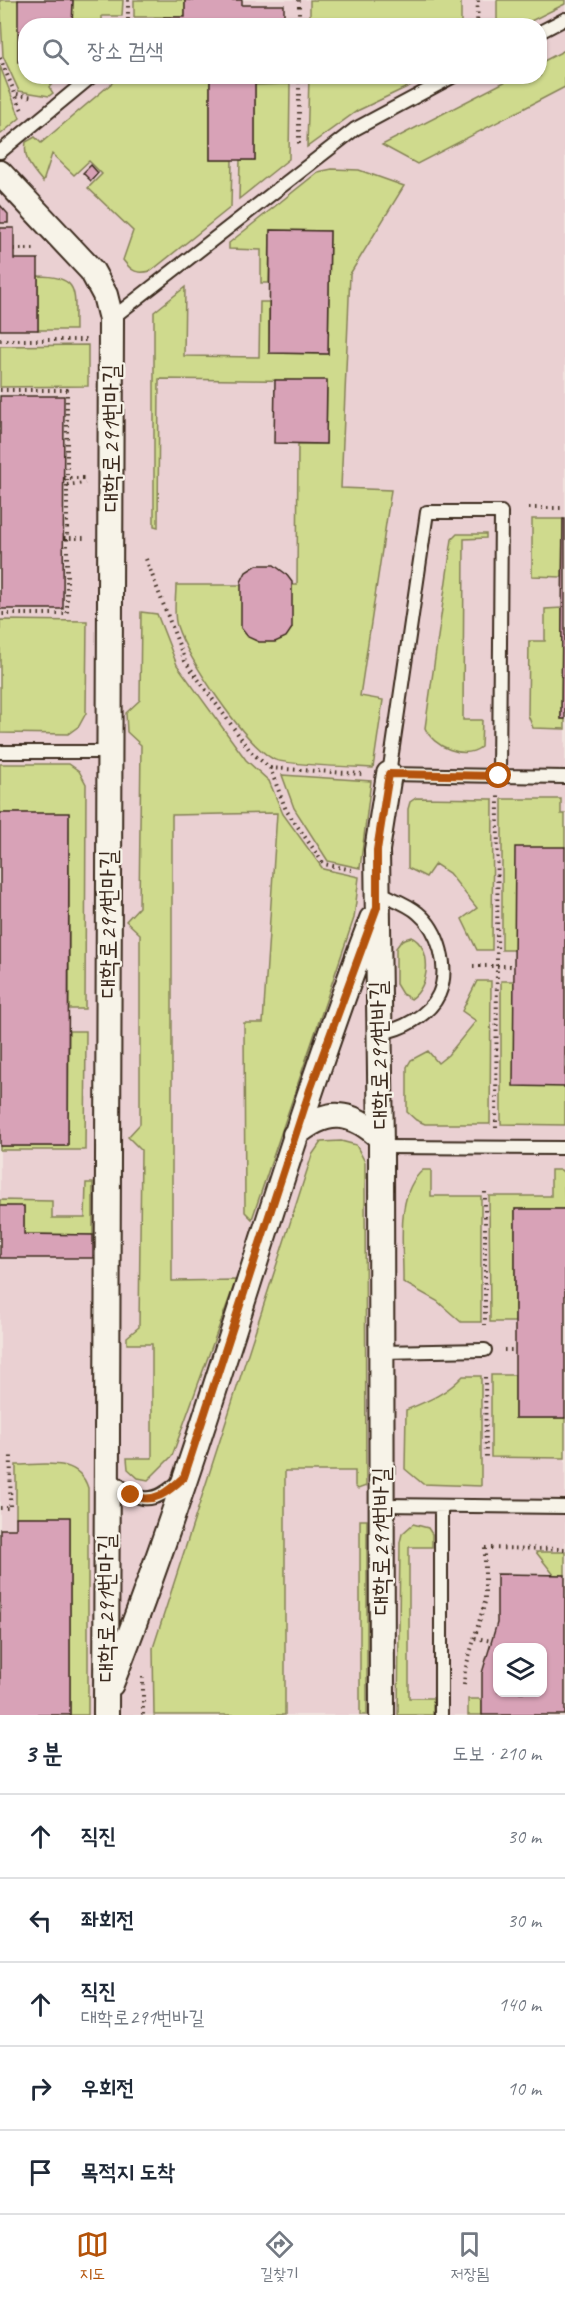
<!DOCTYPE html>
<html lang="ko">
<meta charset="utf-8">
<style>
:root{--surface:#fff;--page:#f6f6f7;--text:#1f2937;--muted:#747a83;--line:#e0e1e3;--accent:#b45309}
body{margin:0;font-family:Caveat,"Poor Story",sans-serif;background:var(--page);color:var(--text)}
.controls{position:absolute;right:18px;bottom:18px;display:grid;overflow:hidden;border-radius:12px;box-shadow:0 2px 4px #0004}
.controls button{width:54px;height:54px;display:grid;place-items:center;padding:0;border:0;border-bottom:2px solid var(--line);background:var(--surface);color:var(--text);font:30px sans-serif}
.stop{position:absolute;width:18px;height:18px;margin:-14px;border:4px solid #b45309;border-radius:50%;background:#fff}
.stop.end{background:#b45309;border-color:#fff;box-shadow:0 2px 6px #0008}
.list{margin:0;padding:0;list-style:none}
h2{display:flex;justify-content:space-between;align-items:center;height:78px;margin:0;padding:0 24px;font-size:26px}
h2 small{font-size:20px;font-weight:400;color:var(--muted)}
.list li{display:grid;grid-template-columns:39px 1fr auto;gap:18px;align-items:center;box-sizing:border-box;height:84px;padding:0 24px;border-top:2px solid var(--line)}
.list b{display:block;font-size:22px;white-space:nowrap}
.list p{margin:0;font-size:20px;white-space:nowrap;color:var(--muted)}
.list em{font-size:20px;font-style:normal;color:var(--muted)}
.icon{flex:none;width:33px;height:33px;fill:none;stroke:currentColor;stroke-width:2;stroke-linecap:round;stroke-linejoin:round}
.map{position:relative;flex:none;width:565px;height:1715px;overflow:hidden}
.search{position:absolute;background:var(--surface);box-shadow:0 2px 4px #0004;left:18px;right:18px;top:18px;height:66px;display:flex;align-items:center;gap:15px;box-sizing:border-box;padding:0 21px;border-radius:24px;color:var(--muted);font-size:22px}
.sheet{height:498px;background:var(--surface)}
nav{display:flex;justify-content:space-around;align-items:center;box-sizing:border-box;height:84px;border-top:2px solid var(--line);background:var(--surface);font-size:16px;color:var(--muted)}
nav a{display:grid;justify-items:center;gap:3px}
nav .on{color:var(--accent)}
.map>svg:first-child{display:block}
.built{fill:#ead0d2;fill-rule:evenodd}
.green{fill:#cfda8d;stroke:#858256;stroke-width:1.5}
.building{fill:#d8a2b7;stroke:#3b2a1e;stroke-width:1.5;fill-rule:evenodd}
.lines{fill:none;stroke-linecap:round;stroke-linejoin:round}
.service-casing{stroke:#3b2a1e;stroke-width:16}
.minor-casing{stroke:#3b2a1e;stroke-width:28}
.path{stroke:#3b2a1e;stroke-width:4;stroke-dasharray:1.5 4.5;stroke-linecap:butt}
.service{stroke:#f7f3e8;stroke-width:12}
.minor{stroke:#f7f3e8;stroke-width:24}
.route{stroke:#b45309;stroke-width:8}
.labels{text-anchor:middle;dominant-baseline:central;stroke-width:4.5;stroke-linejoin:round;paint-order:stroke}
.street-label{font-size:24px;fill:#3b2a1e;stroke:#f7f3e8}
</style>
<div class="map">
<svg width="565" height="1715" viewBox="0 0 565 1715">
<rect width="100%" height="100%" fill="#f1e3de"/>
<filter id="ink" filterUnits="userSpaceOnUse"><feTurbulence type="fractalNoise" baseFrequency=".0167" numOctaves="2"/><feDisplacementMap in="SourceGraphic" scale="12" xChannelSelector="R" yChannelSelector="G"/><feConvolveMatrix kernelMatrix="1 2 1 2 8 2 1 2 1" color-interpolation-filters="sRGB"/></filter>
<g filter="url(#ink)">
<path class="built" d="M0 0H565V1715H0ZM26 26H540V76H26ZM498 1648H542V1692H498Z"/>
<path class="green" d="M0 0H18L26 76 61 77 49 87 53 93 49 96 19 91 3 56Z
M73 0H123L122 16H102V25L72 26Z
M134 0H185V17H134Z
M310 0H461V25H310Z
M497 0H565V4L523 25H497Z
M565 50V87L417 164 382 145 514 77 540 76V63Z
M0 66 20 118 1 134 0 133Z
M119 77H210V160H232L231 207 151 271C137 274 132 272 123 260L133 231 88 188 102 174 89 161 74 175 52 154 43 182C32 169 23 160 26 142L35 137 41 143Z
M309 77V76L428 77 357 111 307 147Z
M290 84 289 159 239 199 240 160H255V85Z
M332 169 359 170 404 186 350 274 341 488 391 490 360 696 383 700 373 768C356 767 282 765 273 759 244 743 187 658 177 626 173 614 176 598 176 585H297L298 444H326L327 381 159 379 158 527 154 526V312L185 287 184 356 259 357 260 302H269V353L328 354 330 231 270 230 269 283H261V250L229 249V243L318 172Z
M38 276C82 276 74 294 75 330H38Z
M88 345V386L0 387V346Z
M532 519H563L562 577 532 576Z
M457 534H486V538L464 539 463 720H482L481 747C464 760 433 747 425 728L452 539Z
M562 608 561 719H565V729L533 728 528 715 529 641H545V609Z
M141 612 157 614 177 665 246 760 269 781 283 814 323 869 359 877 354 918 252 1219 245 1212 244 1023H263L277 813 172 815V1281L236 1280 172 1456 148 1480 138 1478 128 1469 127 1458H152V1344H127V1337L139 1327 141 1150 128 1137 140 1124V934L126 921 139 907 141 745 127 732 126 713 140 700Z
M0 620 87 621 86 713 79 726 68 734 0 733Z
M0 764H69L79 771 86 784 85 1009H69V814L0 813Z
M282 775 371 781 360 868 328 861 294 808Z
M416 798 493 799 492 950H477L462 919 477 908 449 873 435 864 426 877 408 868V809L410 802Z
M502 799H561V814H565V847L515 950H502Z
M411 937C433 947 430 987 411 999L402 994 396 984V948L402 940Z
M477 981H491L490 1124H425L416 1120 407 1112V1067L411 1060 428 1051 438 1063 448 1055 476 1021 462 1011Z
M501 981H514L565 1087V1125L501 1124Z
M69 1031H86L85 1150H0V1146H68Z
M341 1141 356 1145 365 1162 366 1486 358 1489 355 1486V1471H285V1715H154L153 1648 312 1155 321 1142Z
M423 1170H431V1196H481V1322H461L437 1301 403 1282C404 1247 394 1195 423 1170Z
M551 1170H561L564 1173 565 1209H515V1322H490L489 1196H551Z
M86 1183H93V1235L24 1234V1207L0 1206V1200L52 1201V1218H85Z
M491 1375H515V1418H565V1458L491 1457Z
M463 1376H481V1486L423 1484 405 1469 406 1410C428 1401 446 1394 463 1376Z
M16 1465C43 1465 78 1456 88 1488V1715H70V1518L16 1517Z
M360 1520H367V1715H360Z
M413 1524 428 1528 432 1534V1547H409V1698H433V1715H398L400 1542 402 1534Z
M536 1552H565V1575H554Z
M468 1699H482V1715H468Z"/>
<path class="building" d="M18 0H73L72 26H26V62H18Z
M185 0H242V5H284V26H164V17H185Z
M210 76H255V160H210Z
M91 165 98 173 91 181 83 173Z
M0 205 8 214V223H0Z
M0 228H14V259H38V330H0Z
M270 230 330 231 328 354 269 353Z
M275 380H327L326 444 274 443Z
M0 396H64L63 609H0Z
M563 519H565V719H561Z
M257 565H274L286 574 292 582V628L286 637 275 642H259L248 637 241 628V582L246 572Z
M0 813H69L68 1146H0Z
M515 847H565V1087L513 1086Z
M0 1206H24V1234L93 1235V1258H0Z
M515 1209H565V1418H515Z
M16 1517H70V1715H0V1529H16Z
M497 1574 565 1575V1715H482V1673L497 1623ZM498 1648H542V1692H498Z"/>
<g class="lines">
<g class="service-casing">
<path id="service" d="M540 32 565 19
M0 152 92 76
M111 319 355 129 454 76
M0 752H109
M499 776 501 512H427L389 774 565 777
M377 891C389 898 407 903 418 913 439 930 450 968 439 994 429 1016 401 1030 379 1033
M381 1147 565 1148
M381 1352 485 1350
M108 1476C136 1500 150 1509 179 1481
M382 1505 565 1507
M441 1715V1507"/>
</g>
<g class="minor-casing">
<path id="minor" d="M0 173 92 271 105 295 111 319 106 1715
M295 1135C327 1108 351 1110 381 1138
M111 1684C210 1433 276 1171 372 919
M382 1715 381 1147 377 850 389 774"/>
</g>
<path class="path" d="M128 0V26
M299 0V26
M477 26 478 0
M0 58 22 110
M299 76V148
M17 94 33 97
M14 249H34
M0 340H86
M0 390H67V614H0
M64 478H86
M67 485 85 483
M529 508H565
M64 538H86
M146 559 185 661 251 752 270 768 286 810 324 864 352 870
M270 768 362 774
M473 966H514
M496 1128 498 795
M485 1192V1325
M504 1350H515
M485 1377 486 1460
M0 1508H10L11 1454
M485 1548 565 1549
M475 1638 492 1641
M143 1677V1715
M464 1685 465 1670 485 1602V1545"/>
<use href="#service" class="service"/>
<use href="#minor" class="minor"/>
</g>
</g>
<g class="lines" filter="url(#ink)">
<path class="route" d="M131 1495C154 1505 168 1492 184 1477L310 1090 377 907V850L389 774 499 776"/>
</g>
<g class="labels">
<g class="street-label">
<text transform="translate(111 438) rotate(-90)">대학로291번마길</text>
<text transform="translate(108 924) rotate(-90)">대학로291번마길</text>
<text transform="translate(379 1055) rotate(-91)">대학로291번바길</text>
<text transform="translate(381 1541) rotate(-90)">대학로291번바길</text>
<text transform="translate(106 1608) rotate(-90)">대학로291번마길</text>
</g>
</g>
</svg>
<div class="controls">
<button><svg class="icon" aria-label="layers" viewBox="0 0 24 24"><path d="M12 4l9 5-9 5-9-5zM3 14l9 5 9-5"/></svg></button>
</div>
<div class="stop" style="left:499px;top:776px"></div>
<div class="stop end" style="left:131px;top:1495px"></div>
<div class="search"><svg class="icon" aria-label="search" viewBox="0 0 24 24"><circle cx="10" cy="10" r="6"/><path d="M15 15l6 6"/></svg>장소 검색</div>
</div>
<section class="sheet">
<h2>3 분<small>도보 · 210 m</small></h2>
<ul class="list">
<li><svg class="icon" aria-label="ahead" viewBox="0 0 24 24"><path d="M12 20V5M6 11l6-6 6 6"/></svg><div><b>직진</b></div><em>30 m</em></li>
<li><svg class="icon" aria-label="left" viewBox="0 0 24 24"><path d="M17 20v-9H6M10 6l-5 5 5 5"/></svg><div><b>좌회전</b></div><em>30 m</em></li>
<li><svg class="icon" aria-label="ahead" viewBox="0 0 24 24"><path d="M12 20V5M6 11l6-6 6 6"/></svg><div><b>직진</b><p>대학로291번바길</p></div><em>140 m</em></li>
<li><svg class="icon" aria-label="right" viewBox="0 0 24 24"><path d="M7 20v-9h11M14 6l5 5-5 5"/></svg><div><b>우회전</b></div><em>10 m</em></li>
<li><svg class="icon" aria-label="arrive" viewBox="0 0 24 24"><path d="M6 21V4h12l-3 4 3 4H6"/></svg><div><b>목적지 도착</b></div></li>
</ul>
</section>
<nav>
<a class="on"><svg class="icon" aria-label="map" viewBox="0 0 24 24"><path d="M3 6l6-2 6 2 6-2v14l-6 2-6-2-6 2zM9 4v14M15 6v14"/></svg>지도</a>
<a><svg class="icon" aria-label="directions" viewBox="0 0 24 24"><path d="M12 3l9 9-9 9-9-9zM9 14v-3h6M13 9l2 2-2 2"/></svg>길찾기</a>
<a><svg class="icon" aria-label="saved" viewBox="0 0 24 24"><path d="M7 4h10v16l-5-4-5 4z"/></svg>저장됨</a>
</nav>
